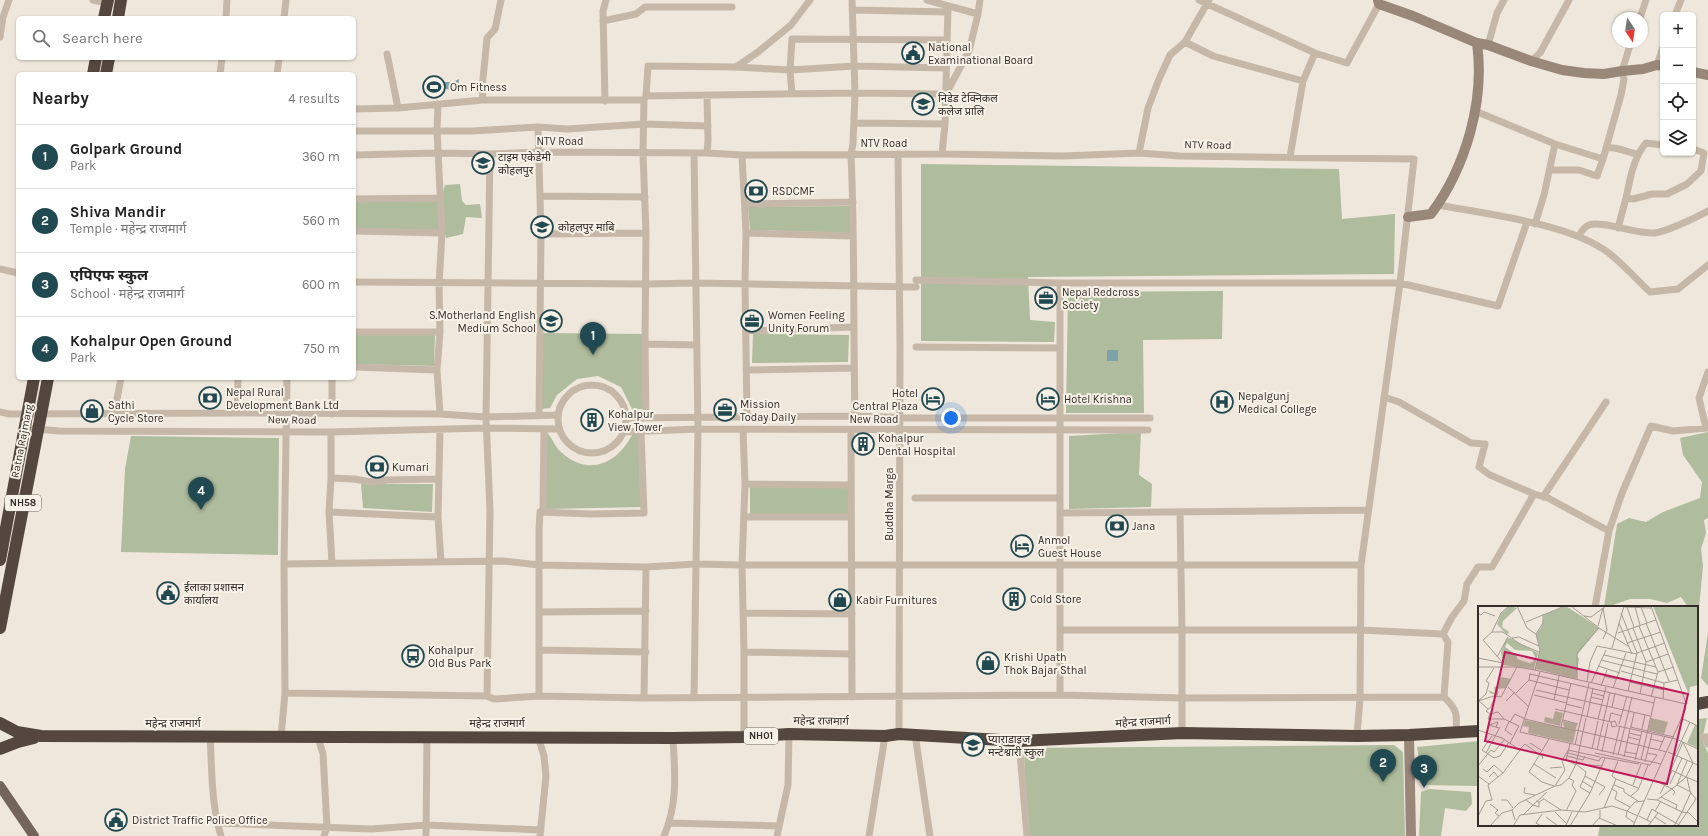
<!DOCTYPE html>
<meta charset="utf-8">
<style>
:root{--surface:#fff;--page:#f2f2f2;--text:#222;--muted:#767676;--line:#e0e0e0;--accent:#214951}
body{margin:0;font-family:Karla,"Noto Sans Devanagari",sans-serif;background:var(--page);color:var(--text)}
.controls{position:absolute;right:12px;top:12px;display:grid;overflow:hidden;border-radius:6px;box-shadow:0 1px 3px #0004}
.controls button{width:36px;height:36px;display:grid;place-items:center;padding:0;border:0;border-bottom:1px solid var(--line);background:var(--surface);color:var(--text);font:20px sans-serif}
.compass{position:absolute;left:1612px;top:12px;width:36px;height:36px;border-radius:50%;background:var(--surface);box-shadow:0 1px 3px #0004;rotate:167deg}
.you{position:absolute;left:951px;top:418px;width:14px;height:14px;margin:-10px;border:3px solid #fff;border-radius:50%;background:#1a73e8;box-shadow:0 0 0 6px #1a73e833}
.badge{display:grid;place-items:center;width:26px;height:26px;border-radius:50%;background:var(--accent);color:#fff;font-size:13px;font-weight:700}
.pin{position:absolute;translate:-50% -33px;filter:drop-shadow(0 1px 2px #0008)}
.pin::after{content:'';position:absolute;top:21px;width:14px;height:12px;background:inherit;clip-path:polygon(0 0,100% 0,50% 100%)}
.list{margin:0;padding:0;list-style:none}
h2{display:flex;justify-content:space-between;align-items:center;height:52px;margin:0;padding:0 16px;font-size:17px}
h2 small{font-size:13px;font-weight:400;color:var(--muted)}
.list li{display:grid;grid-template-columns:26px 1fr auto;gap:12px;align-items:center;box-sizing:border-box;height:64px;padding:0 16px;border-top:1px solid var(--line)}
.list b{display:block;font-size:15px;white-space:nowrap}
.list p{margin:0;font-size:13px;white-space:nowrap;color:var(--muted)}
.list em{font-size:13px;font-style:normal;color:var(--muted)}
.icon{flex:none;width:22px;height:22px;fill:none;stroke:currentColor;stroke-width:2;stroke-linecap:round;stroke-linejoin:round}
.map{position:relative;flex:none;width:1708px;height:836px;overflow:hidden}
.search{position:absolute;background:var(--surface);box-shadow:0 1px 3px #0004;left:16px;top:16px;width:340px;height:44px;display:flex;align-items:center;gap:10px;box-sizing:border-box;padding:0 14px;border-radius:6px;color:var(--muted);font-size:15px}
.panel{position:absolute;background:var(--surface);box-shadow:0 1px 3px #0004;left:16px;top:72px;width:340px;height:308px;border-radius:6px}
.map>svg:first-child{display:block}
.green{fill:#afbc9d}
.water{fill:#7da3a9}
.lines{fill:none;stroke-linecap:round;stroke-linejoin:round}
.street{stroke:#c6b8a8;stroke-width:7}
.secondary{stroke:#99887a;stroke-width:10}
.primary{stroke:#74655a;stroke-width:10}
.highway{stroke:#54473f;stroke-width:12}
.labels{text-anchor:middle;dominant-baseline:central;stroke-width:4;stroke-linejoin:round;paint-order:stroke}
.shield{fill:#f7f1e7;stroke:#6e6761;stroke-width:1}
.shield-label{font-size:10px;font-weight:bold;fill:#332c28}
.poi-label{font-size:11px;fill:#332c28;stroke:#f7f1e7;text-anchor:start}
.street-label{font-size:11px;fill:#332c28;stroke:#f7f1e7}
.inset-road{fill:none;stroke:#a49c93;stroke-width:1}
.view{fill:#c2185b;fill-opacity:0.15;stroke:#c2185b;stroke-width:2}
.inset-edge{fill:none;stroke:#332c28;stroke-width:2}
</style>
<div class="map">
<svg width="1708" height="836" viewBox="0 0 1708 836">
<rect width="100%" height="100%" fill="#efe7db"/>
<path class="green" d="M921 164 1339 169 1342 219 1395 214 1394 274 1028 277 1030 320 1055 322 1054 342 921 341Z
M460 184 462 201 466 205 480 204 482 218 466 217 463 234 446 238C441 222 440 201 445 185Z
M438 198 440 232 354 230V200Z
M851 206 850 233 750 230 748 207Z
M1223 291 1222 339 1143 340 1144 413H1066L1068 292Z
M540 333 645 334V409H632L621 387 598 376 577 379 557 395 550 408 541 409Z
M753 334 849 335 848 362 752 363Z
M354 335H435L434 366 354 364Z
M546 432C553 438 554 446 561 452 588 477 617 464 632 435H641L644 507 546 509Z
M1141 432 1139 475 1152 484 1151 507 1069 509V436Z
M1708 432V518L1704 520 1706 533 1701 549 1703 566 1699 608 1688 607 1681 597 1667 603 1650 599H1630L1610 606 1604 607 1617 524 1629 518 1646 522 1663 512 1700 498 1702 482 1683 455 1680 438Z
M131 436 279 438 278 555 121 552 125 469Z
M361 484H433L432 512 363 508Z
M750 486 849 487 850 515H750Z
M1708 633V686L1701 678Z
M1707 718 1702 740 1708 753V836H1598L1600 825H1697V719Z
M1479 741V786L1423 785 1417 747Z
M1394 745 1403 752 1405 836H1027L1026 828 1024 748Z
M1429 789 1471 792 1472 804 1466 811 1445 808 1441 836H1419L1421 792Z"/>
<path class="water" d="M459 79 458 90 445 89V82H453Z
M1107 350H1118V361H1107Z"/>
<g class="lines">
<path class="street" d="M93 0 107 3
M852 0 855 93 853 143 851 155C855 242 853 329 855 416
M927 0 978 14
M1199 0 1315 53 1347 63 1379 4
M853 10 948 12
M1675 15 1681 0
M226 18 227 0
M284 18 286 0
M1640 18 1646 0
M603 21 636 14 645 7H732
M0 37 3 17 9 0
M1185 42 1213 56 1303 81
M1488 45 1497 13 1504 0
M387 54 398 108
M1531 61 1540 53 1569 0
M1657 65 1663 47
M736 67 758 52 791 25 810 0
M220 74 222 58
M277 74 279 58
M792 94 790 70 792 39 947 40
M646 96 855 93 946 94 969 51 978 14 980 0
M483 100 482 89 487 38 495 29 501 0
M605 101 603 11 606 0
M438 104 437 130 442 233 439 284 440 332 437 370 440 414
M354 109 398 108 483 100H644
M1475 111 1555 144 1544 195 1535 224
M854 123 945 124
M538 127 541 234 539 416
M354 131H472L538 127 567 129 644 124 708 126
M1663 145 1646 143C1633 158 1630 180 1626 198L1633 199 1652 194H1667L1687 184 1701 171 1704 153 1693 149
M1606 148C1618 146 1627 153 1638 154
M694 153 698 429 694 698
M707 153 708 140 707 96
M1139 153 1148 108 1159 79 1170 55 1185 42 1209 0
M898 154 900 345 899 734
M942 154 945 124 948 6
M354 155 438 153 490 154 539 152 707 153 742 155 942 154 1063 156 1139 153 1180 156 1414 159 1400 283 1361 565 1360 698 1357 736
M742 155 746 233 745 283 747 416
M1290 157 1303 81 1315 53
M1603 159 1621 95 1624 79 1622 71 1631 42
M1550 170H1579L1597 176 1603 159 1555 144
M540 196 645 197
M354 199 440 198
M745 204 853 202
M1438 205C1487 214 1572 224 1610 254 1624 265 1637 280 1650 292L1678 289 1708 265
M1618 228 1626 198
M354 231 442 233
M746 233 853 236
M541 234 646 233
M1579 236C1581 232 1584 227 1589 225 1599 220 1638 234 1653 233 1664 233 1697 217 1708 211
M0 269 18 273
M916 280 1060 283H1400L1498 306 1527 222
M354 282 646 284 697 283 916 287
M746 331 853 327
M354 332H440
M645 344 697 345
M916 347 1059 348
M354 367 437 370
M746 370 854 368
M332 378V414
M558 419a34 34 0 1 1 68 0a34 34 0 1 1-68 0Z
M1384 397 1399 402 1471 443 1485 444 1479 467 1490 475 1534 494 1548 498 1609 531
M0 412 9 414 237 413 440 414 486 417 558 415
M237 413 238 378
M114 415 121 378
M646 417 645 344 646 233 643 153 644 100 646 96 648 66 736 67 790 70 854 66 946 68
M627 418 855 416 916 418H1150
M25 428 59 431 331 432 486 428 559 429
M1706 428 1699 398 1708 372
M743 429 745 484 742 565 744 652V737
M440 430 438 517 441 562
M851 430 852 697
M331 432V478L329 512 332 563
M624 432 698 429 1148 430
M331 478 354 479 372 482 387 480 439 479
M745 484 851 485
M1543 497 1606 402
M915 498H1059
M329 512 438 517
M540 512 591 514 644 513 641 432
M1060 513 1368 510
M1180 513 1182 631V733
M744 517H851
M284 564 504 561 539 565 646 567 696 564 742 565H1361
M1595 607 1609 531 1622 493 1651 426 1673 431 1708 428
M539 612 646 611
M744 613 852 614
M1060 630H1360L1443 634 1448 642 1444 697
M1443 634 1452 617 1464 601 1467 584 1478 567H1492L1534 494
M539 650 646 652
M744 652 852 654
M285 693 487 696 494 699 539 696 644 698 1060 695 1181 698 1444 697C1458 710 1457 715 1456 733
M1060 695V283
M487 696 490 511 486 417 490 154
M539 696V530L540 512 543 510 544 430
M644 698 646 567
M915 734 930 836
M210 736C212 769 211 804 221 836
M538 736 544 756 546 776 540 836
M281 737 285 693 284 564 287 378
M318 737 323 754 327 827 324 836
M1708 737H1704L1708 744
M1019 741 1027 836
M217 823 371 829 427 825 541 830
M669 823 779 826
M426 836 427 736
M664 836C678 803 675 773 673 738
M777 836 788 785 789 734
M869 836 885 736"/>
<path class="secondary" d="M1378 0 1379 4 1413 16 1477 43 1488 45 1531 61 1562 70 1584 73 1604 74 1622 71 1643 69 1657 65 1663 66
M1693 72 1708 75
M1408 217 1431 214C1466 167 1485 101 1477 43
M1409 735 1411 836"/>
<path class="primary" d="M0 786 34 836"/>
<path class="highway" d="M104 18 108 0
M118 18 121 0
M93 74 96 58
M106 74 109 58
M0 560 34 378
M0 628 48 378
M1697 704 1708 702
M0 723 17 732 41 736 673 738 744 737 789 734 885 736 899 734 1019 741 1182 733 1357 736 1409 735 1479 731
M0 749 18 742 34 738"/>
</g>
<defs>
<g id="civic-ring" transform="scale(1.15)"><circle r="9.5" fill="#f7f1e7" stroke="#214951" stroke-width="1.5"/><path d="M-.6-6.5H3V-4.5H.6V-3L4-1V1h2V6H-6V1h2V-1L-.6-3ZM-1.2 2.5V6h2.4V2.5Z" fill="#214951"/></g>
<g id="stadium-ring" transform="scale(1.15)"><circle r="9.5" fill="#f7f1e7" stroke="#214951" stroke-width="1.5"/><path d="M0-5a6.5 5 0 1 0 0 10a6.5 5 0 1 0 0-10ZM-3.5-1.8h7v3.6h-7Z" fill="#214951"/></g>
<g id="school-ring" transform="scale(1.15)"><circle r="9.5" fill="#f7f1e7" stroke="#214951" stroke-width="1.5"/><path d="M0-5L7-2L0 1L-7-2ZM-4 1L0 2.5L4 1V4Q0 6-4 4Z" fill="#214951"/></g>
<g id="bank-ring" transform="scale(1.15)"><circle r="9.5" fill="#f7f1e7" stroke="#214951" stroke-width="1.5"/><path d="M-6-4H6V4H-6ZM0-2.3a2.3 2.3 0 1 0 0 4.6a2.3 2.3 0 1 0 0-4.6Z" fill="#214951"/></g>
<g id="office-ring" transform="scale(1.15)"><circle r="9.5" fill="#f7f1e7" stroke="#214951" stroke-width="1.5"/><path d="M-6-3h4V-5.5h4V-3h4V5H-6ZM-1-4.5V-3h2v-1.5ZM-6 0V1H6V0Z" fill="#214951"/></g>
<g id="hotel-ring" transform="scale(1.15)"><circle r="9.5" fill="#f7f1e7" stroke="#214951" stroke-width="1.5"/><path d="M-6-4.5h1.5V1H6V5H4.5V3h-9V5H-6ZM-4 0a1.8 1.8 0 1 1 3.6 0ZM.5 0V-2.5h3Q6-2.5 6 0Z" fill="#214951"/></g>
<g id="hospital-ring" transform="scale(1.15)"><circle r="9.5" fill="#f7f1e7" stroke="#214951" stroke-width="1.5"/><path d="M-5-5h3v3.5h4V-5h3V5h-3V1.5h-4V5h-3Z" fill="#214951"/></g>
<g id="shop-ring" transform="scale(1.15)"><circle r="9.5" fill="#f7f1e7" stroke="#214951" stroke-width="1.5"/><path d="M-5-2.5h2.3a2.7 3.5 0 0 1 5.4 0H5L5.5 6h-11ZM-1.5-2.5h3a1.5 2.3 0 0 0-3 0Z" fill="#214951"/></g>
<g id="building-ring" transform="scale(1.15)"><circle r="9.5" fill="#f7f1e7" stroke="#214951" stroke-width="1.5"/><path d="M-4-6H4V6H1V3H-1V6H-4ZM-2.5-4.3h1.7v1.8h-1.7ZM.8-4.3h1.7v1.8H.8ZM-2.5-1h1.7V.8h-1.7ZM.8-1h1.7V.8H.8Z" fill="#214951"/></g>
<g id="bus-ring" transform="scale(1.15)"><circle r="9.5" fill="#f7f1e7" stroke="#214951" stroke-width="1.5"/><path d="M-5-6H5V4H4V6H2V4H-2V6H-4V4H-5ZM-3.5-4V0h7V-4ZM-3.5 1.2v1.5H-2V1.2ZM2 1.2v1.5H3.5V1.2Z" fill="#214951"/></g>
</defs>
<g fill-rule="evenodd">
<use href="#civic-ring" x="913" y="53"/>
<use href="#stadium-ring" x="434" y="87"/>
<use href="#school-ring" x="923" y="104"/>
<use href="#school-ring" x="483" y="163"/>
<use href="#bank-ring" x="756" y="191"/>
<use href="#school-ring" x="542" y="227"/>
<use href="#office-ring" x="1046" y="298"/>
<use href="#school-ring" x="551" y="321"/>
<use href="#office-ring" x="752" y="321"/>
<use href="#bank-ring" x="210" y="398"/>
<use href="#hotel-ring" x="933" y="399"/>
<use href="#hotel-ring" x="1048" y="399"/>
<use href="#hospital-ring" x="1222" y="402"/>
<use href="#office-ring" x="725" y="410"/>
<use href="#shop-ring" x="92" y="411"/>
<use href="#building-ring" x="592" y="420"/>
<use href="#building-ring" x="863" y="444"/>
<use href="#bank-ring" x="377" y="467"/>
<use href="#bank-ring" x="1117" y="526"/>
<use href="#hotel-ring" x="1022" y="546"/>
<use href="#civic-ring" x="168" y="593"/>
<use href="#building-ring" x="1014" y="599"/>
<use href="#shop-ring" x="840" y="600"/>
<use href="#bus-ring" x="413" y="656"/>
<use href="#shop-ring" x="988" y="663"/>
<use href="#school-ring" x="973" y="745"/>
<use href="#civic-ring" x="116" y="820"/>
</g>
<g class="labels">
<g class="shield">
<rect x="5" y="495" width="36" height="16" rx="3"/>
<rect x="744" y="728" width="34" height="16" rx="3"/>
</g>
<g class="shield-label">
<text x="23" y="503">NH58</text>
<text x="761" y="736">NH01</text>
</g>
<g class="poi-label">
<text x="928" y="47">National<tspan x="928" dy="13">Examinational Board</tspan></text>
<text x="450" y="87">Om Fitness</text>
<text x="938" y="98">निडेड टेक्निकल<tspan x="938" dy="13">कलेज प्रालि</tspan></text>
<text x="498" y="157">टाइम एकेडेमी<tspan x="498" dy="13">कोहलपुर</tspan></text>
<text x="772" y="191">RSDCMF</text>
<text x="558" y="227">कोहलपुर माबि</text>
<text x="1062" y="292">Nepal Redcross<tspan x="1062" dy="13">Society</tspan></text>
<text x="536" y="315" text-anchor="end">S.Motherland English<tspan x="536" dy="13">Medium School</tspan></text>
<text x="768" y="315">Women Feeling<tspan x="768" dy="13">Unity Forum</tspan></text>
<text x="226" y="392">Nepal Rural<tspan x="226" dy="13">Development Bank Ltd</tspan></text>
<text x="918" y="393" text-anchor="end">Hotel<tspan x="918" dy="13">Central Plaza</tspan></text>
<text x="1238" y="396">Nepalgunj<tspan x="1238" dy="13">Medical College</tspan></text>
<text x="1064" y="399">Hotel Krishna</text>
<text x="740" y="404">Mission<tspan x="740" dy="13">Today Daily</tspan></text>
<text x="108" y="405">Sathi<tspan x="108" dy="13">Cycle Store</tspan></text>
<text x="608" y="414">Kohalpur<tspan x="608" dy="13">View Tower</tspan></text>
<text x="878" y="438">Kohalpur<tspan x="878" dy="13">Dental Hospital</tspan></text>
<text x="392" y="467">Kumari</text>
<text x="1132" y="526">Jana</text>
<text x="1038" y="540">Anmol<tspan x="1038" dy="13">Guest House</tspan></text>
<text x="184" y="587">ईलाका प्रशासन<tspan x="184" dy="13">कार्यालय</tspan></text>
<text x="1030" y="599">Cold Store</text>
<text x="856" y="600">Kabir Furnitures</text>
<text x="428" y="650">Kohalpur<tspan x="428" dy="13">Old Bus Park</tspan></text>
<text x="1004" y="657">Krishi Upath<tspan x="1004" dy="13">Thok Bajar Sthal</tspan></text>
<text x="988" y="739">प्याराडाइज<tspan x="988" dy="13">मन्टेश्वारी स्कुल</tspan></text>
<text x="132" y="820">District Traffic Police Office</text>
</g>
<g class="street-label">
<text x="560" y="141">NTV Road</text>
<text x="884" y="143">NTV Road</text>
<text transform="translate(1208 145) rotate(1)">NTV Road</text>
<text x="874" y="419">New Road</text>
<text transform="translate(292 420) rotate(1)">New Road</text>
<text transform="translate(22 441) rotate(-79)">Ratna Rajmarg</text>
<text transform="translate(889 504) rotate(-90)">Buddha Marga</text>
<text transform="translate(821 721) rotate(1)">महेन्द्र राजमार्ग</text>
<text transform="translate(1143 722) rotate(-3)">महेन्द्र राजमार्ग</text>
<text x="173" y="723">महेन्द्र राजमार्ग</text>
<text x="497" y="723">महेन्द्र राजमार्ग</text>
</g>
</g>
<g transform="translate(1478 606)">
<rect width="220" height="220" fill="#efe7db"/>
<path d="M31 0 39 2 25 15 24 21 31 26 29 29 19 18 23 8ZM88 0 121 22 99 49 101 53 98 73 58 63 62 42 58 29 64 20 66 9ZM175 0H220V79L212 81 211 89ZM32 32 60 47 56 63 25 59 23 46 28 33ZM29 37 37 44 54 45 57 51 55 56H52L54 58 39 53V49L27 41ZM23 71 33 73 28 82 20 83V90L12 87 10 84 17 87 16 81 20 80ZM77 105 85 107 82 120 66 116 67 111 75 113ZM173 112 190 116 186 128 170 124ZM47 114 86 122 85 115 99 118 95 137 50 127 51 121 45 120ZM217 119 220 120V142L209 137Z" fill="#afbc9d" fill-rule="evenodd"/>
<path class="inset-road" d="M39 0 49 22 58 28M93 0 121 22 99 47V73M173 0 208 97M146 1 173 2M149 1 156 21M157 1 162 19M163 1 169 17M0 7 3 9 6 6 17 10M143 7 159 47M106 10 113 11 128 0M48 16 87 0M141 17 154 48M168 17 191 75M120 20 125 2M161 20 180 66M121 22 150 40M155 22 168 56 162 88M14 26 23 7 31 0M140 27 178 14M34 32 41 31 61 40M125 33 129 24 125 2M149 37 183 26M134 42 146 0M126 49 178 61M19 51 30 31M0 52 25 57 5 34 14 26H25L42 38 61 46M123 54 179 68M168 56 190 48M120 60 142 67M0 61H39L57 64 208 98M57 64 62 44 58 28 65 17V8M143 65 186 77 200 74M62 66 42 126 183 158M52 67 51 74 91 84M52 68 176 97M126 70 138 73M109 76 112 56 119 40 159 48M152 76 186 84M113 77 128 44M123 80 129 64M30 81 51 101M135 82 148 47M58 84 172 110M150 85 159 47 187 37M38 87 51 74M114 87 126 90M56 89 89 97M18 90 12 102 8 105 12 108 10 113H26M113 91 125 94M173 91 180 66 196 61M185 93 186 77M76 94 81 70M0 95 16 90 23 91 39 61M0 95 8 88 11 77 8 75 16 62M1 95 10 103M28 95 37 86M88 98 104 102M134 101 137 87M77 103 133 116 137 115 139 120 134 121 133 116M12 108 20 106 26 113 41 120M109 111 115 82M120 113 128 81M205 113 220 120M85 114 100 118M31 116 27 124 34 129M32 116 37 108 47 113 98 125M131 116 133 107 144 110M141 118 149 90M140 120 198 133 220 143M18 121 20 116 11 119 21 122M83 121 93 77M152 121 196 131M153 121 156 107M164 123 167 109M0 124 24 132 42 144 25 167 10 179 14 194 8 195 0 210M98 124 189 146M151 127 163 130M14 130 4 144 16 152 22 150 31 136M150 131 162 134M71 133 51 166 64 176 76 180M172 133 185 136M205 136 215 157 208 171 193 164ZM32 137 41 120M52 137 63 144M97 139 111 77M42 143 47 138 65 151 64 153M114 143 120 115M119 144 132 86M181 144 187 130M124 146 130 117M147 146 159 148M190 146 220 159M8 147 22 121M90 147 121 155 123 151M117 147 172 159 179 149 169 147M135 149 142 120M140 149 154 91M197 149 212 116M89 150 105 154 107 150M123 151 161 158M146 151 152 123M87 153 98 159M88 154 92 138M157 154 164 125M163 154 177 92M167 156 174 128M56 158 78 172M98 158 108 166 107 170 127 181 121 189M111 159 125 160M0 160 13 144 16 146 27 133M72 162 84 161M5 163 9 166 16 159 25 167M0 170 11 178M107 170 102 181 112 187M11 171 16 166 20 171M209 172 212 185M138 173 134 170 140 155M104 175 115 182M178 175 194 183 197 186 195 189M192 178 204 152M200 178 208 171 220 176M136 179 146 183V186L160 195M155 179 163 158M77 180 87 164 84 155 90 144 122 151M47 181 46 187 57 189M134 183 139 186 137 193 152 201M182 188 194 165M153 190 160 184 170 159M183 191 199 199 198 203M169 193 179 194 199 179 209 155M23 194H29L35 202M48 194 55 199 69 186M179 194 204 206 213 186 199 179M58 195 61 196 66 193 83 204M183 195 177 205 203 220M12 198 20 204 17 207 21 210M126 202 138 173 160 182M88 205 98 185 94 179 96 175 91 172M77 206 89 218M45 209 55 199 61 201V196M160 210 149 205 157 196 166 195M161 210 173 216M68 211 80 220M177 211 188 218M121 212 140 220M37 214 34 204 41 197 77 180 83 179 91 172 98 158 108 112M169 214 174 203 177 205M201 218 218 193 213 187M88 219 94 206M12 220 24 207 34 204M35 220 42 209 83 204 107 206 134 200 149 205 148 211 157 217M63 220 58 217 64 208M92 220 112 187 127 152M114 220 122 211V204M155 220 208 102M170 220 180 207M196 220 204 206 211 207 220 216"/>
<path class="view" d="M27 46 210 88 189 178 7 135Z"/>
<rect width="220" height="220" class="inset-edge"/>
</g>
</svg>
<div class="controls">
<button>+</button>
<button>−</button>
<button><svg class="icon" aria-label="locate" viewBox="0 0 24 24"><circle cx="12" cy="12" r="6"/><path d="M12 2v4M12 18v4M2 12h4M18 12h4"/></svg></button>
<button><svg class="icon" aria-label="layers" viewBox="0 0 24 24"><path d="M12 4l9 5-9 5-9-5zM3 14l9 5 9-5"/></svg></button>
</div>
<svg class="compass" viewBox="-18 -18 36 36"><path d="M0-13l5 13h-10z" fill="#e53935"/><path d="M0 13l5-13h-10z" fill="#767676"/></svg>
<div class="you"></div>
<div class="pin badge" style="left:593px;top:355px">1</div>
<div class="pin badge" style="left:1383px;top:782px">2</div>
<div class="pin badge" style="left:1424px;top:788px">3</div>
<div class="pin badge" style="left:201px;top:510px">4</div>
<div class="search"><svg class="icon" aria-label="search" viewBox="0 0 24 24"><circle cx="10" cy="10" r="6"/><path d="M15 15l6 6"/></svg>Search here</div>
<section class="panel">
<h2>Nearby<small>4 results</small></h2>
<ul class="list">
<li><span class="badge">1</span><div><b>Golpark Ground</b><p>Park</p></div><em>360 m</em></li>
<li><span class="badge">2</span><div><b>Shiva Mandir</b><p>Temple · महेन्द्र राजमार्ग</p></div><em>560 m</em></li>
<li><span class="badge">3</span><div><b>एपिएफ स्कुल</b><p>School · महेन्द्र राजमार्ग</p></div><em>600 m</em></li>
<li><span class="badge">4</span><div><b>Kohalpur Open Ground</b><p>Park</p></div><em>750 m</em></li>
</ul>
</section>
</div>
